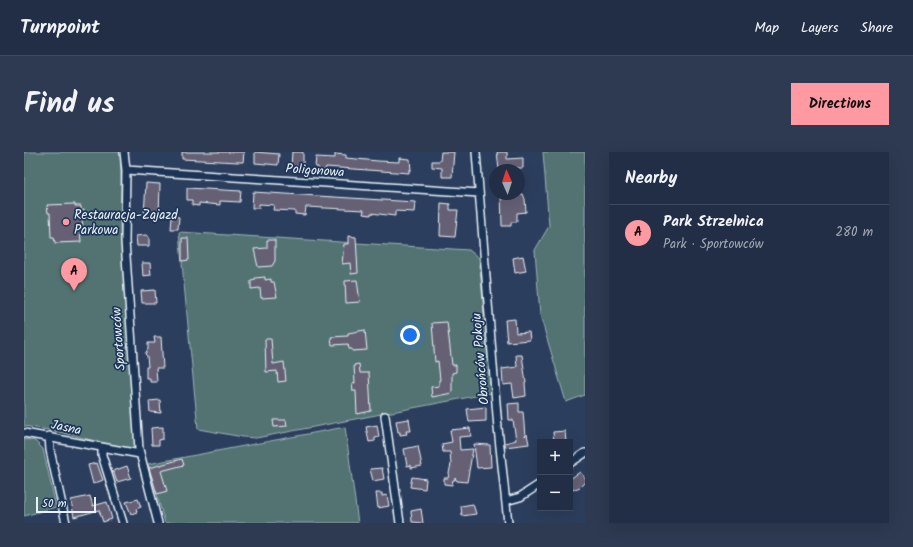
<!DOCTYPE html>
<meta charset="utf-8">
<style>
:root{--surface:#212e46;--page:#2d3a51;--text:#f1f3f6;--muted:#a2a8b3;--line:#3e4a5f;--accent:#ff9aa2}
body{margin:0;font-family:Kalam,sans-serif;background:var(--page);color:var(--text)}
.controls{position:absolute;right:12px;bottom:12px;display:grid;overflow:hidden;border-radius:0px;box-shadow:0 4px 16px #0002}
.controls button{width:36px;height:36px;display:grid;place-items:center;padding:0;border:0;border-bottom:1px solid var(--line);background:var(--surface);color:var(--text);font:20px sans-serif}
.compass{position:absolute;left:465px;top:12px;width:36px;height:36px;border-radius:50%;background:var(--surface);box-shadow:0 4px 16px #0002;rotate:357deg}
.scale{position:absolute;left:12px;bottom:10px;width:60px;box-sizing:border-box;padding-left:4px;border:2px solid #e8f1f8;border-top:0;font-size:11px;line-height:14px;white-space:nowrap;color:#e8f1f8;-webkit-text-stroke:3px #1d3557;paint-order:stroke}
.you{position:absolute;left:386px;top:183px;width:14px;height:14px;margin:-10px;border:3px solid #fff;border-radius:50%;background:#1a73e8;box-shadow:0 0 0 6px #1a73e833}
.badge{display:grid;place-items:center;width:26px;height:26px;border-radius:50%;background:var(--accent);color:#111;font-size:13px;font-weight:700}
.pin{position:absolute;translate:-50% -33px;filter:drop-shadow(0 1px 2px #0008)}
.pin::after{content:'';position:absolute;top:21px;width:14px;height:12px;background:inherit;clip-path:polygon(0 0,100% 0,50% 100%)}
.list{margin:0;padding:0;list-style:none}
h2{display:flex;justify-content:space-between;align-items:center;height:52px;margin:0;padding:0 16px;font-size:17px}
h2 small{font-size:13px;font-weight:400;color:var(--muted)}
.list li{display:grid;grid-template-columns:26px 1fr auto;gap:12px;align-items:center;box-sizing:border-box;height:56px;padding:0 16px;border-top:1px solid var(--line)}
.list b{display:block;font-size:15px;white-space:nowrap}
.list p{margin:0;font-size:13px;white-space:nowrap;color:var(--muted)}
.list em{font-size:13px;font-style:normal;color:var(--muted)}
.map{position:relative;flex:none;width:561px;height:371px;overflow:hidden;border-radius:0px}
header{display:flex;align-items:center;gap:24px;box-sizing:border-box;height:56px;padding:0 20px;background:var(--surface);border-bottom:1px solid var(--line)}
header strong{font-size:19px}
nav{display:flex;gap:22px;margin-inline-start:auto;font-size:14px}
.intro{display:flex;align-items:center;justify-content:space-between;box-sizing:border-box;height:96px;padding:0 24px}
h1{margin:0;font-size:28px}
.button{padding:10px 18px;border-radius:0px;background:var(--accent);color:#111;font-size:14px;font-weight:700}
main{display:flex;gap:24px;padding:0 24px}
aside{flex:1;background:var(--surface);border-radius:0px;box-shadow:0 4px 16px #0002}
.map>svg:first-child{display:block}
.green{fill:#527373;stroke:#9db2b6}
.building{fill:#666175;stroke:#e8f1f8}
.lines{fill:none;stroke-linecap:round;stroke-linejoin:round}
.minor-casing{stroke:#e8f1f8;stroke-width:10}
.minor{stroke:#1d3557;stroke-width:7}
.poi-dot{fill:#ff9aa2;stroke:#1d3557;stroke-width:1.5}
.labels{text-anchor:middle;dominant-baseline:central;stroke-width:3.5;stroke-linejoin:round;paint-order:stroke}
.street-label{font-size:13px;fill:#e8f1f8;stroke:#1d3557}
.poi-label{font-size:13px;fill:#e8f1f8;stroke:#1d3557;text-anchor:start}
</style>
<header>
<strong>Turnpoint</strong>
<nav><a>Map</a><a>Layers</a><a>Share</a></nav>
</header>
<div class="intro"><h1>Find us</h1><a class="button">Directions</a></div>
<main>
<div class="map">
<svg width="561" height="371" viewBox="0 0 561 371">
<rect width="100%" height="100%" fill="#2c3e5d"/>
<filter id="ink" filterUnits="userSpaceOnUse"><feTurbulence type="fractalNoise" baseFrequency=".025" numOctaves="2"/><feDisplacementMap in="SourceGraphic" scale="8" xChannelSelector="R" yChannelSelector="G"/><feConvolveMatrix kernelMatrix="1 2 1 2 8 2 1 2 1" color-interpolation-filters="sRGB"/></filter>
<g filter="url(#ink)">
<path class="green" d="M0 0H96L97 30 96 76 111 289 109 297 100 296 31 279 0 274Z
M519 0H561V243L542 250 516 163 511 98 525 74Z
M155 80 445 98 455 106 467 241 232 286 219 285 174 277Z
M321 275 334 371H141L124 312Z
M0 287 11 289 19 297 32 355 0 364Z"/>
<path class="building" d="M158 0H220L219 10H214L158 7Z
M231 0 255 2 254 13 231 11Z
M268 0H279V15L267 14Z
M417 0H430L428 25H418V16L408 15V9H416Z
M473 0H483V7L499 6V16H492V18H475Z
M311 2 322 3V6L354 9 375 10V6L386 7 387 18H385V21L302 15 301 19H294V15H291L292 5 311 6Z
M122 31 136 32 135 64 120 63Z
M163 36 217 39 216 50 196 49V53L175 51V54L168 53V48H163Z
M229 40 391 50 390 60 371 59V64L347 61V63L339 62 340 58 282 55 281 63 271 62V59L249 58 250 53 235 52V56H228Z
M477 42H499L501 47 502 60 493 61V70H487V74H478Z
M417 51 426 52V58H434L431 85 416 84Z
M51 52V54H57V59L60 58 61 65 58 66 59 79H56L57 90 31 91 30 85H27L26 61H24L23 53Z
M148 64 155 65 154 77H147Z
M122 83 125 85V94H113L112 84Z
M324 84 332 85 334 121 327 122 326 111 318 112 320 92H324Z
M158 86H164L165 108 158 109Z
M243 88H251V109L248 114 234 115 230 97 243 96Z
M499 104 502 119 491 121 489 106Z
M118 111H126L127 123 119 124Z
M241 125V128L247 127V130H250L253 145 237 146 236 136 227 137V129L231 128V126Z
M333 128 336 150 322 151 321 129Z
M131 138 132 151H118L117 139Z
M491 167 492 181 505 180 506 188 483 190 481 168Z
M423 170 428 213H432V220L428 221V241L408 245 407 235 415 234V228H416L414 209 411 210 408 171Z
M341 178 343 198 328 199V197H325L324 192 308 193 307 185 324 184V181Z
M130 185H137L139 216H132L133 230H126V226H122V215H124L123 204 121 202 124 197V191H131Z
M241 187H247L249 212 260 210 262 229 254 230 253 219 242 220Z
M492 203H498L502 231H501L502 244 490 246 488 232 479 233 478 217 493 215Z
M335 212 336 221H345L347 259 333 262 332 239H329L328 232 331 231 330 213Z
M136 248 137 261 126 260 125 249Z
M495 251V260H499L501 284 503 282 505 292 481 295V291L492 288 489 268H485L484 252Z
M462 255V269L445 270 443 257Z
M385 267 387 279H382L383 282 376 283V280H374L372 269Z
M249 268H262L263 274 250 275Z
M353 273 355 285 351 286V289L345 290 342 275Z
M139 275V287L135 288V293H128L127 276Z
M446 276 447 284 435 285 436 298 449 297 443 330 433 329 431 326V328H429L428 333 420 332V326H424L427 312 426 300H419L418 292 428 290 426 278Z
M541 279 542 290H530L529 280Z
M450 292 466 293 467 315 453 316Z
M394 294 398 314 387 316V313L383 314 380 297Z
M158 307 160 313 137 319 143 339 133 342 125 316Z
M73 311 79 328 69 332 64 313Z
M103 314 107 326 93 330 89 319Z
M358 316 360 327 349 329 346 317Z
M556 320 561 326V330L556 335 546 339V327Z
M388 325 402 327 401 337 386 335Z
M352 341H358V344L363 343 365 354 354 356Z
M66 344 69 354 83 350 88 367 79 370 75 358 50 365 47 348Z
M114 347 117 355 112 357 113 360 107 362 102 350Z
M449 352 452 362 438 364 437 354Z
M397 357 399 371 388 370 387 359Z"/>
<g class="lines">
<g class="minor-casing">
<path id="minor" d="M100 0 102 18 101 89 115 297 134 371
M452 0 474 276 484 371
M102 18 455 41
M361 264 376 371
M0 281 116 302
M25 284 26 298 42 371
M78 296V303L99 371
M546 311 561 301
M482 349 496 345 516 332"/>
</g>
<use href="#minor" class="minor"/>
</g>
</g>
<circle class="poi-dot" cx="42" cy="70" r="4"/>
<g class="labels">
<g class="street-label">
<text transform="translate(291 19) rotate(4)">Poligonowa</text>
<text transform="translate(95 187) rotate(-94)">Sportowców</text>
<text transform="translate(457 207) rotate(-95)">Obrońców Pokoju</text>
<text transform="translate(42 276) rotate(12)">Jasna</text>
</g>
<g class="poi-label">
<text x="50" y="63">Restauracja-Zajazd<tspan x="50" dy="15">Parkowa</tspan></text>
</g>
</g>
</svg>
<div class="controls">
<button>+</button>
<button>−</button>
</div>
<svg class="compass" viewBox="-18 -18 36 36"><path d="M0-13l5 13h-10z" fill="#e53935"/><path d="M0 13l5-13h-10z" fill="#a2a8b3"/></svg>
<div class="scale">50 m</div>
<div class="you"></div>
<div class="pin badge" style="left:50px;top:139px">A</div>
</div>
<aside>
<h2>Nearby<small></small></h2>
<ul class="list">
<li><span class="badge">A</span><div><b>Park Strzelnica</b><p>Park · Sportowców</p></div><em>280 m</em></li>
</ul>
</aside>
</main>
